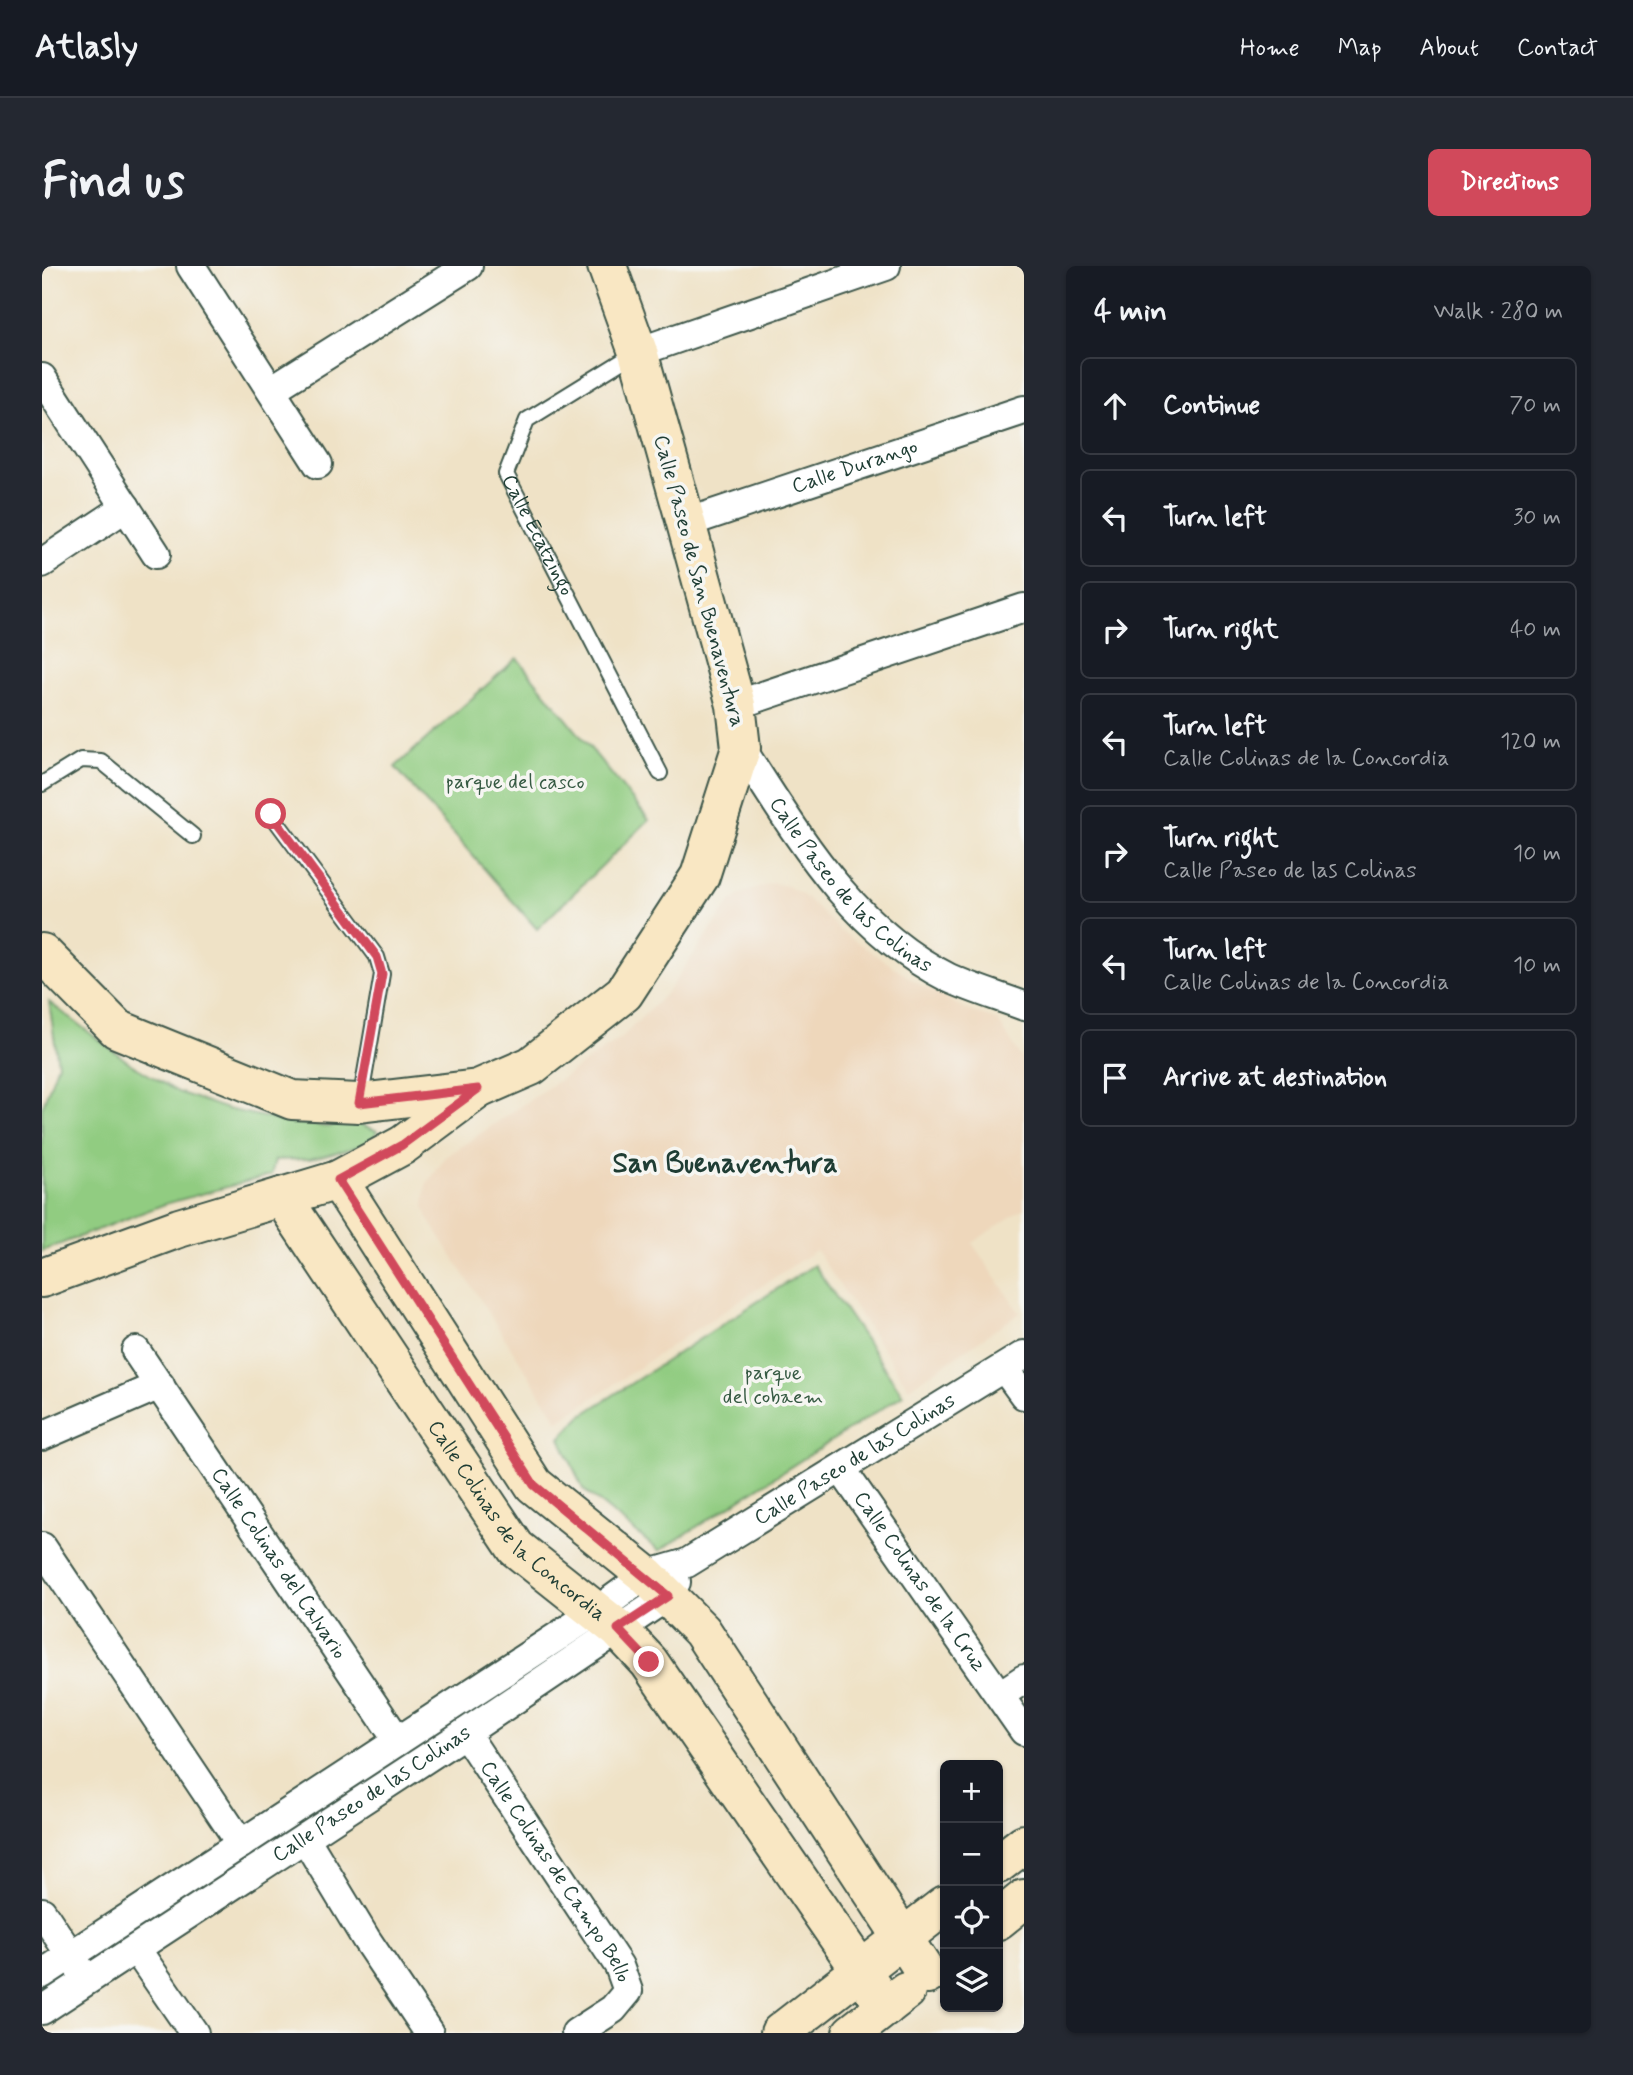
<!DOCTYPE html>
<meta charset="utf-8">
<style>
:root{--surface:#171b24;--page:#242831;--text:#f1f3f6;--muted:#9ea1a6;--line:#363941;--accent:#d1495b}
body{margin:0;font-family:Mynerve,sans-serif;background:var(--page);color:var(--text)}
.controls{position:absolute;right:21px;bottom:21px;display:grid;overflow:hidden;border-radius:10px;box-shadow:0 2px 5px #0004}
.controls button{width:63px;height:63px;display:grid;place-items:center;padding:0;border:0;border-bottom:2px solid var(--line);background:var(--surface);color:var(--text);font:35px sans-serif}
.stop{position:absolute;width:21px;height:21px;margin:-16px;border:5px solid #d1495b;border-radius:50%;background:#fff}
.stop.end{background:#d1495b;border-color:#fff;box-shadow:0 2px 7px #0008}
.list{margin:0;padding:0;list-style:none}
h2{display:flex;justify-content:space-between;align-items:center;height:91px;margin:0;padding:0 28px;font-size:30px}
h2 small{font-size:23px;font-weight:400;color:var(--muted)}
.list li{display:grid;grid-template-columns:46px 1fr auto;gap:21px;align-items:center;box-sizing:border-box;height:98px;margin:0 14px 14px;padding:0 14px;border:2px solid var(--line);border-radius:10px}
.list b{display:block;font-size:26px;white-space:nowrap}
.list p{margin:0;font-size:23px;white-space:nowrap;color:var(--muted)}
.list em{font-size:23px;font-style:normal;color:var(--muted)}
.icon{flex:none;width:38px;height:38px;fill:none;stroke:currentColor;stroke-width:2;stroke-linecap:round;stroke-linejoin:round}
.map{position:relative;flex:none;width:982px;height:1767px;overflow:hidden;border-radius:10px}
header{display:flex;align-items:center;gap:42px;box-sizing:border-box;height:98px;padding:0 35px;background:var(--surface);border-bottom:2px solid var(--line)}
header strong{font-size:33px}
nav{display:flex;gap:38px;margin-inline-start:auto;font-size:24px}
.intro{display:flex;align-items:center;justify-content:space-between;box-sizing:border-box;height:168px;padding:0 42px}
h1{margin:0;font-size:49px}
.button{padding:18px 32px;border-radius:10px;background:var(--accent);color:#fff;font-size:24px;font-weight:700}
main{display:flex;gap:42px;padding:0 42px}
aside{flex:1;background:var(--surface);border-radius:10px;box-shadow:0 2px 5px #0004}
.map>svg:first-child{display:block}
.built{fill:#eed7bb}
.green{fill:#91cc81;stroke:#58845a;stroke-width:2}
.lines{fill:none;stroke-linecap:round;stroke-linejoin:round}
.lane-casing{stroke:#3e564a;stroke-width:18}
.street-casing{stroke:#3e564a;stroke-width:32}
.secondary-casing{stroke:#3e564a;stroke-width:42}
.lane{stroke:#fff;stroke-width:14}
.street{stroke:#fff;stroke-width:28}
.secondary{stroke:#f9e7c3;stroke-width:38}
.route{stroke:#d1495b;stroke-width:9}
.labels{text-anchor:middle;dominant-baseline:central;stroke-width:7;stroke-linejoin:round;paint-order:stroke}
.street-label{font-size:21px;fill:#1f3d34;stroke:#f6f6f2}
.park-label{font-size:21px;fill:#365a43;stroke:#f6f6f2}
.district-label{font-size:28px;font-weight:bold;fill:#1f3d34;stroke:#f6f6f2}
</style>
<header>
<strong>Atlasly</strong>
<nav><a>Home</a><a>Map</a><a>About</a><a>Contact</a></nav>
</header>
<div class="intro"><h1>Find us</h1><a class="button">Directions</a></div>
<main>
<div class="map">
<svg width="982" height="1767" viewBox="0 0 982 1767">
<rect width="100%" height="100%" fill="#f6f6f2"/>
<filter id="ink" filterUnits="userSpaceOnUse"><feTurbulence type="fractalNoise" baseFrequency=".0143" numOctaves="2"/><feDisplacementMap in="SourceGraphic" scale="14" xChannelSelector="R" yChannelSelector="G"/><feConvolveMatrix kernelMatrix="1 2 1 2 8 2 1 2 1" color-interpolation-filters="sRGB"/></filter>
<filter id="wash" filterUnits="userSpaceOnUse"><feTurbulence type="fractalNoise" baseFrequency=".00686" numOctaves="4" result="noise"/><feDisplacementMap in="SourceGraphic" scale="28" xChannelSelector="R" yChannelSelector="G"/><feGaussianBlur stdDeviation="1.57" result="paint"/><feColorMatrix in="noise" values="0 0 0 0 0 0 0 0 0 0 0 0 0 0 0 0 0 1.4 0 .05"/><feComposite in="paint" operator="in"/></filter>
<g filter="url(#wash)">
<rect width="100%" height="100%" fill="#efe2c6"/>
<path class="built" d="M731 617 745 620 761 629 800 666 877 718 923 743 956 755 982 796V942L930 977 978 1047 867 1122 774 984 516 1155 386 952 382 940 384 919 404 891 579 772 626 725 689 635 701 627Z"/>
<path class="green" d="M475 392 607 554 495 663 353 501Z
M7 736 89 798 136 826 185 843 236 854 285 861 311 856 336 865 326 878 268 893 233 894 229 909 123 938 0 985V842L16 798Z
M772 999 861 1129 617 1285 541 1223 518 1172 539 1150Z"/>
</g>
<g filter="url(#ink)">
<g class="lines">
<g class="lane-casing">
<g id="lane">
<path id="s1" d="M595 86 485 154 464 208 618 507"/>
<path d="M0 518 39 494 59 495 151 570"/>
<path d="M229 548 335 691 340 708 318 836"/>
</g>
</g>
<g class="street-casing">
<g id="street">
<path d="M149 0 276 198"/>
<path d="M596 86 844 0"/>
<path d="M0 112 114 288"/>
<path d="M229 124 426 0"/>
<path id="s2" d="M644 257 982 144"/>
<path d="M0 297 84 241"/>
<path d="M694 439 982 342"/>
<path id="s3" d="M699 482C757 571 809 663 907 712 931 723 958 731 982 740"/>
<path id="s4" d="M94 1085 356 1475"/>
<path d="M963 1103 982 1129"/>
<path d="M0 1170 118 1119"/>
<path id="s5" d="M800 1204 982 1465"/>
<path d="M0 1281 199 1578"/>
<path d="M958 1429 982 1413"/>
<path id="s6" d="M423 1467 577 1700 586 1725 571 1743 534 1767"/>
<path d="M263 1572 324 1673 387 1767"/>
<path d="M0 1646 39 1705"/>
<path d="M94 1683 152 1767"/>
<path id="s7" d="M0 1708 553 1346 604 1309 645 1297 982 1089"/>
<path id="s8" d="M0 1744 423 1467 626 1330 634 1316"/>
</g>
</g>
<g class="secondary-casing">
<g id="secondary">
<path d="M0 687 75 763 250 834 317 837 436 823 489 800 582 727 658 610 699 482 694 439 644 257 596 86 565 0"/>
<path d="M296 914 492 1219 604 1309 660 1365 885 1709"/>
<path id="s9" d="M240 931 474 1282 576 1363 607 1396 844 1741"/>
<path d="M0 1012 137 962 296 914 361 879 435 824"/>
<path d="M956 1598 982 1578"/>
<path d="M956 1654 982 1633"/>
<path d="M738 1767 903 1639"/>
<path d="M810 1767 864 1725"/>
</g>
</g>
<use href="#lane" class="lane"/>
<use href="#street" class="street"/>
<use href="#secondary" class="secondary"/>
</g>
</g>
<g class="lines" filter="url(#ink)">
<path class="route" d="M229 548 335 691 340 708 317 837 436 823 360 879 296 914 492 1219 626 1330 576 1363 607 1396"/>
</g>
<g class="labels">
<g class="street-label">
<text stroke="none"><textPath href="#s2" startOffset="178">Calle Durango</textPath></text>
<text stroke="none"><textPath href="#s1" startOffset="256">Calle Ecatzingo</textPath></text>
<text transform="translate(657 315) rotate(75)">Calle Paseo de San Buenaventura</text>
<text stroke="none"><textPath href="#s3" startOffset="177">Calle Paseo de las Colinas</textPath></text>
<text stroke="none"><textPath href="#s7" startOffset="964">Calle Paseo de las Colinas</textPath></text>
<text stroke="none"><textPath href="#s9" startOffset="402">Calle Colinas de la Concordia</textPath></text>
<text stroke="none"><textPath href="#s4" startOffset="256">Calle Colinas del Calvario</textPath></text>
<text stroke="none"><textPath href="#s5" startOffset="136">Calle Colinas de la Cruz</textPath></text>
<text stroke="none"><textPath href="#s8" startOffset="394">Calle Paseo de las Colinas</textPath></text>
<text stroke="none"><textPath href="#s6" startOffset="166">Calle Colinas de Campo Bello</textPath></text>
</g>
<g class="park-label">
<text x="473" y="516">parque del casco</text>
<text x="731" y="1107">parque<tspan x="731" dy="24">del cobaem</tspan></text>
</g>
<g class="district-label">
<text x="683" y="898">San Buenaventura</text>
</g>
</g>
</svg>
<div class="controls">
<button>+</button>
<button>−</button>
<button><svg class="icon" aria-label="locate" viewBox="0 0 24 24"><circle cx="12" cy="12" r="6"/><path d="M12 2v4M12 18v4M2 12h4M18 12h4"/></svg></button>
<button><svg class="icon" aria-label="layers" viewBox="0 0 24 24"><path d="M12 4l9 5-9 5-9-5zM3 14l9 5 9-5"/></svg></button>
</div>
<div class="stop" style="left:229px;top:548px"></div>
<div class="stop end" style="left:607px;top:1396px"></div>
</div>
<aside>
<h2>4 min<small>Walk · 280 m</small></h2>
<ul class="list">
<li><svg class="icon" aria-label="ahead" viewBox="0 0 24 24"><path d="M12 20V5M6 11l6-6 6 6"/></svg><div><b>Continue</b></div><em>70 m</em></li>
<li><svg class="icon" aria-label="left" viewBox="0 0 24 24"><path d="M17 20v-9H6M10 6l-5 5 5 5"/></svg><div><b>Turn left</b></div><em>30 m</em></li>
<li><svg class="icon" aria-label="right" viewBox="0 0 24 24"><path d="M7 20v-9h11M14 6l5 5-5 5"/></svg><div><b>Turn right</b></div><em>40 m</em></li>
<li><svg class="icon" aria-label="left" viewBox="0 0 24 24"><path d="M17 20v-9H6M10 6l-5 5 5 5"/></svg><div><b>Turn left</b><p>Calle Colinas de la Concordia</p></div><em>120 m</em></li>
<li><svg class="icon" aria-label="right" viewBox="0 0 24 24"><path d="M7 20v-9h11M14 6l5 5-5 5"/></svg><div><b>Turn right</b><p>Calle Paseo de las Colinas</p></div><em>10 m</em></li>
<li><svg class="icon" aria-label="left" viewBox="0 0 24 24"><path d="M17 20v-9H6M10 6l-5 5 5 5"/></svg><div><b>Turn left</b><p>Calle Colinas de la Concordia</p></div><em>10 m</em></li>
<li><svg class="icon" aria-label="arrive" viewBox="0 0 24 24"><path d="M6 21V4h12l-3 4 3 4H6"/></svg><div><b>Arrive at destination</b></div></li>
</ul>
</aside>
</main>
